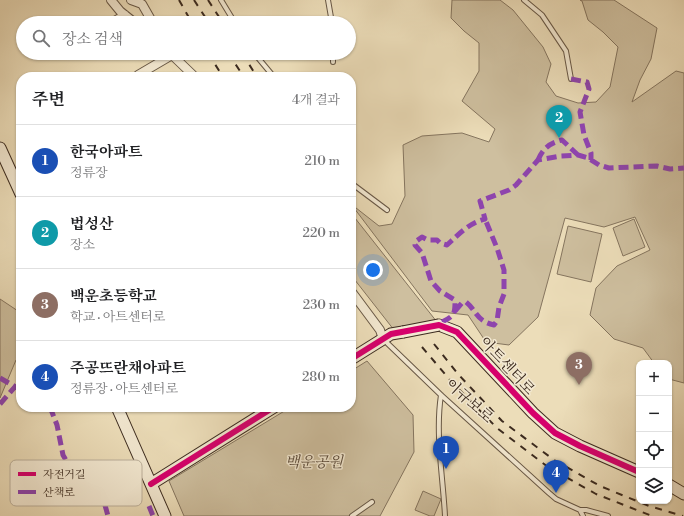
<!DOCTYPE html>
<html lang="ko">
<meta charset="utf-8">
<style>
:root{--surface:#fff;--page:#f6f6f6;--text:#202124;--muted:#757577;--line:#e0e0e0;--accent:#0f766e}
body{margin:0;font-family:"Libre Bodoni","Noto Serif KR",serif;background:var(--page);color:var(--text)}
.controls{position:absolute;right:12px;bottom:12px;display:grid;overflow:hidden;border-radius:8px;box-shadow:0 1px 3px #0004}
.controls button{width:36px;height:36px;display:grid;place-items:center;padding:0;border:0;border-bottom:1px solid var(--line);background:var(--surface);color:var(--text);font:20px sans-serif}
.you{position:absolute;left:373px;top:270px;width:14px;height:14px;margin:-10px;border:3px solid #fff;border-radius:50%;background:#1a73e8;box-shadow:0 0 0 6px #1a73e833}
.badge{display:grid;place-items:center;width:26px;height:26px;border-radius:50%;background:var(--accent);color:#fff;font-size:13px;font-weight:700}
.pin{position:absolute;translate:-50% -33px;filter:drop-shadow(0 1px 2px #0008)}
.pin::after{content:'';position:absolute;top:21px;width:14px;height:12px;background:inherit;clip-path:polygon(0 0,100% 0,50% 100%)}
.list{margin:0;padding:0;list-style:none}
h2{display:flex;justify-content:space-between;align-items:center;height:52px;margin:0;padding:0 16px;font-size:17px}
h2 small{font-size:13px;font-weight:400;color:var(--muted)}
.list li{display:grid;grid-template-columns:26px 1fr auto;gap:12px;align-items:center;box-sizing:border-box;height:72px;padding:0 16px;border-top:1px solid var(--line)}
.list b{display:block;font-size:15px;white-space:nowrap}
.list p{margin:0;font-size:13px;white-space:nowrap;color:var(--muted)}
.list em{font-size:13px;font-style:normal;color:var(--muted)}
.icon{flex:none;width:22px;height:22px;fill:none;stroke:currentColor;stroke-width:2;stroke-linecap:round;stroke-linejoin:round}
.map{position:relative;flex:none;width:684px;height:516px;overflow:hidden}
.search{position:absolute;background:var(--surface);box-shadow:0 1px 3px #0004;left:16px;top:16px;width:340px;height:44px;display:flex;align-items:center;gap:10px;box-sizing:border-box;padding:0 14px;border-radius:22px;color:var(--muted);font-size:15px}
.panel{position:absolute;background:var(--surface);box-shadow:0 1px 3px #0004;left:16px;top:72px;width:340px;height:340px;border-radius:16px}
.map>svg:first-child{display:block}
.green{fill:#cebf9f;stroke:#85755f}
.lines{fill:none;stroke-linecap:round;stroke-linejoin:round}
.lane-casing{stroke:#685846;stroke-width:6}
.street-casing{stroke:#685846;stroke-width:10}
.secondary-casing{stroke:#3c2b1f;stroke-width:13}
.lane{stroke:#f3e9d2;stroke-width:4}
.street{stroke:#f3e9d2;stroke-width:8}
.secondary{stroke:#f3e9d2;stroke-width:11}
.rail{stroke:#3c2b1f;stroke-width:2;stroke-dasharray:7 7;stroke-linecap:butt}
.secondary-bridge-casing{stroke:#3c2b1f;stroke-width:13;stroke-linecap:butt}
.secondary-bridge{stroke:#f3e9d2;stroke-width:11}
.quiet{stroke:#8e44ad;stroke-width:5;stroke-dasharray:10 5;stroke-linecap:butt}
.cycleway-casing{stroke:#f3e9d2;stroke-width:8}
.cycleway{stroke:#d6006c;stroke-width:6}
.labels{text-anchor:middle;dominant-baseline:central;stroke-width:3;stroke-linejoin:round;paint-order:stroke}
.street-label{font-size:15px;fill:#3c2b1f;stroke:#f3e9d2}
.park-label{font-size:15px;font-style:italic;fill:#594939;stroke:#f3e9d2}
.key{fill:#f3e9d2;stroke:#bcb09c;stroke-width:1}
.key-label{font-size:11px;fill:#3c2b1f}
</style>
<div class="map">
<svg width="684" height="516" viewBox="0 0 684 516">
<rect width="100%" height="100%" fill="#ecddb9"/>
<filter id="stains"><feTurbulence type="fractalNoise" baseFrequency=".005" numOctaves="4"/><feColorMatrix values="0 0 0 0 .2 0 0 0 0 .09 0 0 0 0 .02 0 0 0 .5 -.17"/></filter>
<radialGradient id="worn" r=".72"><stop offset=".6" stop-color="#630" stop-opacity="0"/><stop offset="1" stop-color="#630" stop-opacity=".3"/></radialGradient>
<path class="green" d="M452 0H500L513 10 543 47 551 64 546 82 556 96 578 103 596 102 610 87 618 47 603 32 588 20 582 1 580 0H614L657 28 651 59 640 80 632 102 676 71 684 73V383L669 379V363H654L643 348 614 339 590 315 596 288 617 266 650 250 635 217 604 227 565 218 538 317 509 345 486 342 468 315 432 311 351 204 379 226 392 224 405 196 403 145 422 136 462 133 489 142 495 129 462 101 479 71V43L464 31 451 18Z
M351 213 437 322 394 330 351 275Z
M634 219 645 247 623 256 613 228Z
M568 226 602 234 591 282 557 274Z
M0 299 21 313V359L16 360 0 398Z
M367 361 413 415 414 452 380 516H184L169 481 291 407H351V371Z
M423 491 441 499 434 516H430L415 510Z"/>
<g class="lines">
<g class="lane-casing">
<path id="lane" d="M221 0 235 23
M328 0 332 23
M524 0 542 15 566 51 571 79
M254 53 274 77
M333 53V62
M351 183 387 210
M384 340 441 395 549 493 556 499 580 510 583 516
M441 395C435 434 443 477 445 516
M580 510H586L608 516
M352 516 372 502"/>
</g>
<g class="street-casing">
<path id="street" d="M111 0 120 11 135 23
M131 0 142 4 150 18 149 23
M111 23 125 15
M170 53 195 77
M138 75 172 55
M351 291 380 330 383 339"/>
</g>
<g class="secondary-casing">
<path id="secondary" d="M0 148 21 194
M439 325 457 332 533 413 555 433 580 446 639 472
M351 359 391 334 403 332
M117 407 165 516
M151 484 274 407
M669 485 684 494"/>
</g>
<use href="#lane" class="lane"/>
<use href="#street" class="street"/>
<use href="#secondary" class="secondary"/>
<path class="rail" d="M179 0 192 23
M194 0 209 23
M208 0 223 23
M208 53 223 77
M228 53 244 77
M242 53 257 77
M434 344 458 374 502 421 554 460 600 486 649 506 683 516
M422 347 450 380 497 428 548 467 596 494 652 516"/>
<g class="secondary-bridge-casing">
<path id="secondary-bridge" d="M403 332 439 325"/>
</g>
<use href="#secondary-bridge" class="secondary-bridge"/>
<path class="quiet" d="M571 79 587 82 589 89 580 112 584 135 591 153V160
M538 160C543 148 550 143 562 140L578 155
M455 311 462 303 466 302C477 311 476 321 494 325L497 321 499 307 504 294V270L497 248 485 219
M442 322C455 316 455 313 455 300L440 291 431 281 422 253 415 245V242L422 237 428 240H437L440 243 447 245C459 234 469 223 485 219L480 201 509 190 516 185 538 160 561 156 578 155 588 158 599 165 609 168 657 166 670 169 684 168
M0 378 21 390
M0 404 21 380
M50 407 57 425 63 455 70 467 87 473 97 481 100 487 108 516
M149 506 153 516"/>
<g class="cycleway-casing">
<path id="cycleway" d="M351 359 391 334 439 325 457 332 533 413 555 433 580 446 639 472
M151 484 274 407"/>
</g>
<use href="#cycleway" class="cycleway"/>
</g>
<g class="labels">
<g class="street-label">
<text transform="translate(507 366) rotate(47)">아트센터로</text>
<text transform="translate(469 401) rotate(42)">이규보로</text>
</g>
<g class="park-label">
<text x="314" y="462">백운공원</text>
</g>
</g>
<rect x="10" y="460" width="132" height="46" rx="6" class="key"/>
<rect x="18" y="472" width="18" height="4" fill="#d6006c"/>
<rect x="18" y="490" width="18" height="4" fill="#8e44ad"/>
<g class="key-label">
<text x="43" y="478">자전거길</text>
<text x="43" y="496">산책로</text>
</g>
<rect width="100%" height="100%" filter="url(#stains)"/>
<rect width="100%" height="100%" fill="url(#worn)"/>
</svg>
<div class="controls">
<button>+</button>
<button>−</button>
<button><svg class="icon" aria-label="locate" viewBox="0 0 24 24"><circle cx="12" cy="12" r="6"/><path d="M12 2v4M12 18v4M2 12h4M18 12h4"/></svg></button>
<button><svg class="icon" aria-label="layers" viewBox="0 0 24 24"><path d="M12 4l9 5-9 5-9-5zM3 14l9 5 9-5"/></svg></button>
</div>
<div class="you"></div>
<div class="pin badge" style="left:446px;top:469px;background:#1a4fb4">1</div>
<div class="pin badge" style="left:559px;top:138px;background:#0f9aa8">2</div>
<div class="pin badge" style="left:579px;top:385px;background:#8d6e63">3</div>
<div class="pin badge" style="left:556px;top:493px;background:#1a4fb4">4</div>
<div class="search"><svg class="icon" aria-label="search" viewBox="0 0 24 24"><circle cx="10" cy="10" r="6"/><path d="M15 15l6 6"/></svg>장소 검색</div>
<section class="panel">
<h2>주변<small>4개 결과</small></h2>
<ul class="list">
<li><span class="badge" style="background:#1a4fb4">1</span><div><b>한국아파트</b><p>정류장</p></div><em>210 m</em></li>
<li><span class="badge" style="background:#0f9aa8">2</span><div><b>법성산</b><p>장소</p></div><em>220 m</em></li>
<li><span class="badge" style="background:#8d6e63">3</span><div><b>백운초등학교</b><p>학교 · 아트센터로</p></div><em>230 m</em></li>
<li><span class="badge" style="background:#1a4fb4">4</span><div><b>주공뜨란채아파트</b><p>정류장 · 아트센터로</p></div><em>280 m</em></li>
</ul>
</section>
</div>
